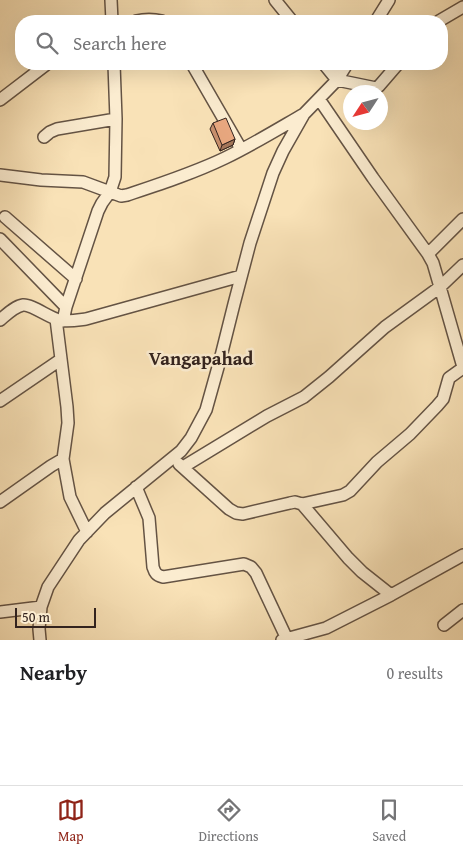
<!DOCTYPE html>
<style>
:root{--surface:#fff;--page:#f2f2f2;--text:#202124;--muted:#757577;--line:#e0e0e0;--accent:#8f2418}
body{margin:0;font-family:"Gentium Book Plus",serif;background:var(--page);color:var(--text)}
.compass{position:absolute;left:343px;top:85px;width:45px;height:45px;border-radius:50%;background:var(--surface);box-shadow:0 5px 20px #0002;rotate:234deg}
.scale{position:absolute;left:15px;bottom:12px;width:81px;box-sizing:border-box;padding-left:5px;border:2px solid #33231e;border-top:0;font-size:14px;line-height:18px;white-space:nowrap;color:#33231e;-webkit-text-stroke:4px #fbecd0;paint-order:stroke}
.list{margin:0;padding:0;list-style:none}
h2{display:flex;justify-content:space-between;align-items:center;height:65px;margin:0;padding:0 20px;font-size:21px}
h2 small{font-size:16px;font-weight:400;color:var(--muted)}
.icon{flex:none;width:28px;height:28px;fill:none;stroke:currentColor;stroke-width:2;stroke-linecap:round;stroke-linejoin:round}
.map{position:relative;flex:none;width:463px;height:640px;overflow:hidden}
.search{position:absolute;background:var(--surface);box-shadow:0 5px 20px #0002;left:15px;right:15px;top:15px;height:55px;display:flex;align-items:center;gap:12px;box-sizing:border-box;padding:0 18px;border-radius:20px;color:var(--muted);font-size:19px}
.sheet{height:145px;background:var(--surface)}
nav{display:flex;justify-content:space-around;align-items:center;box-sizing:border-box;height:70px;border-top:1px solid var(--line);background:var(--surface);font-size:14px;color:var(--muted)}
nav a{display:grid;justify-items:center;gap:2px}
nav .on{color:var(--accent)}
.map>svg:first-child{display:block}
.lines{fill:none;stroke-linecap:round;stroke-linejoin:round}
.street-casing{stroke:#645344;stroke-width:14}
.street{stroke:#fbecd0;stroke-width:11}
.wall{fill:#c8906e;stroke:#33231e}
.shaded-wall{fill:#a3765a;stroke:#33231e}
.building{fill:#e9a880;stroke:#33231e}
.labels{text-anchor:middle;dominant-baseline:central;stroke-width:5;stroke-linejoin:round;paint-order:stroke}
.quarter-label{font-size:19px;font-weight:bold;fill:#33231e;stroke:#fbecd0}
</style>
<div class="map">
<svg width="463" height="640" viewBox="0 0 463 640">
<rect width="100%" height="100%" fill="#f9e2b7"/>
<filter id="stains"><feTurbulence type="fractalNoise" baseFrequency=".004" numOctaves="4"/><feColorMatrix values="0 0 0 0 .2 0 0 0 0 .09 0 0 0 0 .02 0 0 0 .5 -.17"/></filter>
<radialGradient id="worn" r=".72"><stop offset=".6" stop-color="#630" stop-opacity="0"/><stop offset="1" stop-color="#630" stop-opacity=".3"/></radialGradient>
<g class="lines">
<g class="street-casing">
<path id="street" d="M111 0 112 21
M275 0 292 21
M136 21C145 19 153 19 162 21
M376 21 389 0
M439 21 463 7
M192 64 241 149
M324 64 337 80 376 88 379 86 398 64
M319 99 373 178 428 254 433 263 440 287 463 367
M0 100 47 64
M44 137 50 132 57 129 116 119
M0 175 41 180 83 182 121 196 127 195C160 184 194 173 225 158 252 145 278 129 304 114
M5 217 76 279
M0 239 66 307
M428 254 463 219
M56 319 67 407 68 423 63 459 70 497 87 532
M0 320C6 315 15 306 23 305 31 304 50 318 59 320 67 322 78 320 86 319L241 276
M63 321 66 307 98 211 102 203 110 192 115 177 116 119 114 64
M0 401 60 360
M179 464 229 509 236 513 243 514 290 503 295 502 302 504 348 558 362 572 391 595
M183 467 267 416 304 397 329 377 385 327 440 287 463 265
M136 487 149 518 153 567C155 573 156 575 163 577L244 564 251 567 256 573 287 639
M0 502 51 466 63 459
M302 504 343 495 350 491 377 462 410 434 437 406 443 399 449 378 463 368
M0 612 41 607
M444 625 463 610
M40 640 39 629 41 607 48 587 79 540 105 513 181 451 191 438 206 410 220 360 234 304 250 243 273 173 283 151 304 114 337 80 347 64
M282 640 326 628 391 595 463 555"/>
</g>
<use href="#street" class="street"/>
</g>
<path class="wall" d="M213 123 235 139 233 145 220 151 210 129Z"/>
<path class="shaded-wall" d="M235 139 233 145 220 151 222 145Z"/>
<path class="building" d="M226 118 235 139 222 145 213 123Z"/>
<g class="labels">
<g class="quarter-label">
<text x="201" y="358">Vangapahad</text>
</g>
</g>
<rect width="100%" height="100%" filter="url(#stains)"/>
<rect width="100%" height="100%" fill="url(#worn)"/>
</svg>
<svg class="compass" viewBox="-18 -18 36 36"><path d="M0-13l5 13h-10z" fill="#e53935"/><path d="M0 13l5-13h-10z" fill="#757577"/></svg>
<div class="scale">50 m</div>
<div class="search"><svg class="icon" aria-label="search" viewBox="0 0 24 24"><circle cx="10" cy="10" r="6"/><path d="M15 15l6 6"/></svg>Search here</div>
</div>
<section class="sheet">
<h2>Nearby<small>0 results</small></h2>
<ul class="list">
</ul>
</section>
<nav>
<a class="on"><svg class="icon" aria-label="map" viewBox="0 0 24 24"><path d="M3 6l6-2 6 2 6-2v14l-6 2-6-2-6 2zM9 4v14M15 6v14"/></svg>Map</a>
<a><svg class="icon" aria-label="directions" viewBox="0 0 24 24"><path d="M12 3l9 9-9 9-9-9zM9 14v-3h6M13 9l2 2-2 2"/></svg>Directions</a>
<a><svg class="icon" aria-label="saved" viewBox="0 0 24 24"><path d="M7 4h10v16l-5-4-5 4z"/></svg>Saved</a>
</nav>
